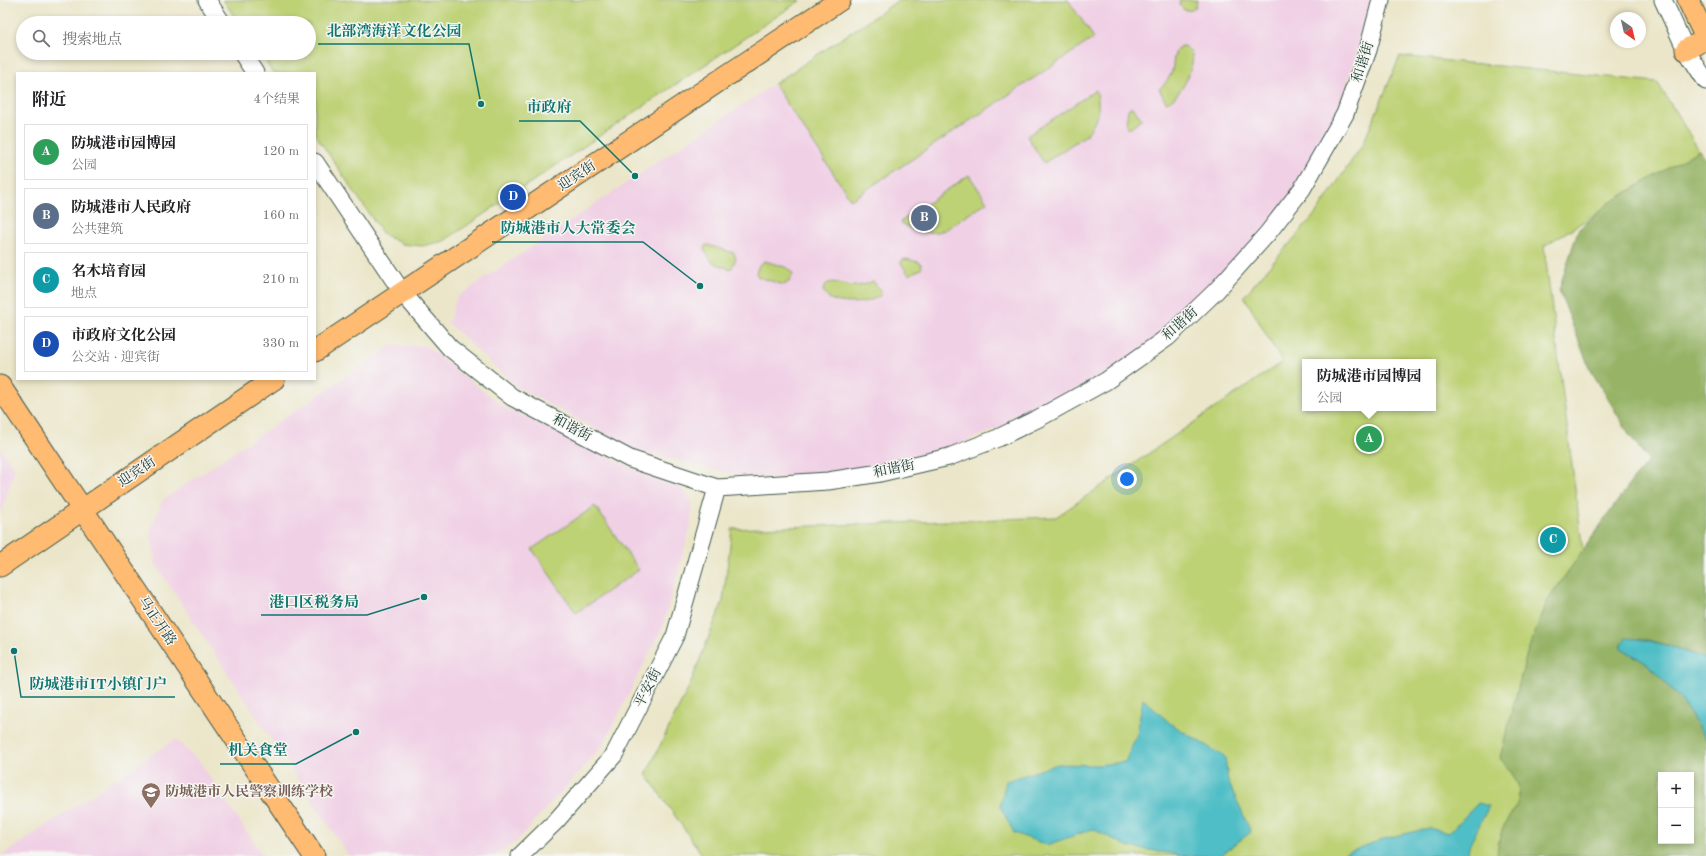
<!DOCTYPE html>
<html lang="zh">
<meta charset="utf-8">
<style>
:root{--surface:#fff;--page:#f6f6f6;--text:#202124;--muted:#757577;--line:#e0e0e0;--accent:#d1495b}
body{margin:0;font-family:"Old Standard TT","Noto Serif SC",serif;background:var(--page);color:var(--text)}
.controls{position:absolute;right:12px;bottom:12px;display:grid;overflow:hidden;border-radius:0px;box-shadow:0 2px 6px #0003}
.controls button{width:36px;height:36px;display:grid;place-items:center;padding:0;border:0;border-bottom:1px solid var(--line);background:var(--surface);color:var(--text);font:20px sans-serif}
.compass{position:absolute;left:1610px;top:12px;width:36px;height:36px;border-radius:50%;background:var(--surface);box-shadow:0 2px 6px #0003;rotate:146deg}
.you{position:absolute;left:1127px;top:479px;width:14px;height:14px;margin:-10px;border:3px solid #fff;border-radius:50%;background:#1a73e8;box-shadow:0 0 0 6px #1a73e833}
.badge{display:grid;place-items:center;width:26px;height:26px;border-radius:50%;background:var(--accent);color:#fff;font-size:13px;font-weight:700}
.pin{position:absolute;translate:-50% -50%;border:2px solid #fff;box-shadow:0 1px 4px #0006}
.popup{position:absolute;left:1302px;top:359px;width:134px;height:52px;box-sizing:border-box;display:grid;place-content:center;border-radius:0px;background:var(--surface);filter:drop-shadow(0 1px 3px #0005);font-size:13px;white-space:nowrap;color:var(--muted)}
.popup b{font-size:15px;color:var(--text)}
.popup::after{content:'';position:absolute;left:50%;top:100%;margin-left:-8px;border:8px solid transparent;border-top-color:var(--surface)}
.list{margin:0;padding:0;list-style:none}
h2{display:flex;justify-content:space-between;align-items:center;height:52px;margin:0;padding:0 16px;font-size:17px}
h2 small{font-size:13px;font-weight:400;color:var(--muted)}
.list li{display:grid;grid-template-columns:26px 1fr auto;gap:12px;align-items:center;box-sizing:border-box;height:56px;margin:0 8px 8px;padding:0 8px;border:1px solid var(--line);border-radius:0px}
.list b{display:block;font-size:15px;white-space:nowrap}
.list p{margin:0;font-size:13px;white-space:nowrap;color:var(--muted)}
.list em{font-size:13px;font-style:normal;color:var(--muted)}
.icon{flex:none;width:22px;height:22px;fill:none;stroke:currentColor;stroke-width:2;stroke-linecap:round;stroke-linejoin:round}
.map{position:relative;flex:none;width:1706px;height:856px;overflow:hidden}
.search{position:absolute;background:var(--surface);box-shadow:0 2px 6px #0003;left:16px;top:16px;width:300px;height:44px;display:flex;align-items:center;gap:10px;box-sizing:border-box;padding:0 14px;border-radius:22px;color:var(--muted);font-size:15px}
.panel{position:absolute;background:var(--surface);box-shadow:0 2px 6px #0003;left:16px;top:72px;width:300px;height:308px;border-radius:0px}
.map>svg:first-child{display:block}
.built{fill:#f0d0e5}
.green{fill:#bdd175;stroke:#6e8754;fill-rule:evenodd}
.forest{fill:#96b366;stroke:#5a784d;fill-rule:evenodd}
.water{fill:#50bec6;stroke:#387e7d}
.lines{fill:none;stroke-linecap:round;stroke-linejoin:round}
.minor-casing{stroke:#3e564a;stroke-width:19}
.major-casing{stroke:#3e564a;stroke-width:23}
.minor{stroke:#fff;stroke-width:17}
.major{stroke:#ffbb71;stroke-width:21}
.labels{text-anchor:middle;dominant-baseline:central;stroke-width:3;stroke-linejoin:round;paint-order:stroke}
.street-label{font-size:14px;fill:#1f3d34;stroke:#f6f6f2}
.education-label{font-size:14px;font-weight:bold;fill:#785e54;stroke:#f6f6f2;text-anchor:start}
.leader{fill:none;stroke:#0f766e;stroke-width:1.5}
.callout-dot{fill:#0f766e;stroke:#f6f6f2;stroke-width:1.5}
.callout-label{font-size:15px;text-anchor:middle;font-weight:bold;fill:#0f766e;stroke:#f6f6f2;stroke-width:3;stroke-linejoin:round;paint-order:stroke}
</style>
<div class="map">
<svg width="1706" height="856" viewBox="0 0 1706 856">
<rect width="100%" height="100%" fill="#f6f6f2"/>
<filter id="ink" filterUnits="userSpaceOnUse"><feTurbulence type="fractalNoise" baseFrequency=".025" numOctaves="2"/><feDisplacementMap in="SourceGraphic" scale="8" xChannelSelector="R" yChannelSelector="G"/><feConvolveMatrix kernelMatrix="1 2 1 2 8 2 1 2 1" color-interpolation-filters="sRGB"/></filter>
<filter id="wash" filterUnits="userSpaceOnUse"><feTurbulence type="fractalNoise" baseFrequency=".012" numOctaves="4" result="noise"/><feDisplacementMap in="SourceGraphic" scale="16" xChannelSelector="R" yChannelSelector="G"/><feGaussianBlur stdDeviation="0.9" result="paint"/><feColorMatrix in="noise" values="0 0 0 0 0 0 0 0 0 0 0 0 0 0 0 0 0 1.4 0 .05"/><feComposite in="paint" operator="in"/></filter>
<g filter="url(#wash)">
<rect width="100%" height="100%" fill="#ebe6c9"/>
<path class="built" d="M899 0H1371L1342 102 1305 177 1243 258 1146 352 1031 415 947 449 828 476 749 478 635 450 517 387 448 323 457 297Z
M391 346H426L501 405 627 466 676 482 692 502 691 525 662 628 603 745 516 842 493 856H349L156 565 150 531 163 500Z
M0 447 15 470 0 515Z
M175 739 200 762 263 856H1Z"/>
<path class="green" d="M223 0H801L444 241 422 246 402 244 383 234 315 134V73H273L260 53H309V23H239Z
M899 0H1068L1094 38 851 200 774 84Z
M1180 0H1197C1196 10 1193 11 1184 10L1179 4Z
M1182 46 1186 47C1188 49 1191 52 1192 55 1195 68 1180 99 1166 102L1159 89C1164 85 1168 80 1171 74 1175 65 1171 50 1182 46Z
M1400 56 1657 82 1699 150 1544 246 1622 856H703L646 774 689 687 723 601 732 529 1056 517 1282 362 1244 296 1317 212 1363 144ZM1305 362H1433V408H1305Z
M1096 90C1101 108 1098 120 1086 135L1044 163 1027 136Z
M1132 107 1142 119 1131 128H1127L1126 124 1128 109Z
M969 175 987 202 945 230C928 235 915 233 900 222Z
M708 245 734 253 736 258 732 268 729 269 712 262 704 250 705 246Z
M905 259 919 262 922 265 921 269 909 275 901 263V261Z
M765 261 788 268 793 274 790 281 784 285 758 277 756 273 759 265Z
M873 281 882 293C875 304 840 306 829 298 827 297 825 293 823 291 826 275 843 286 854 286 861 286 867 284 873 281Z
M595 506 639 570 576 613 532 549Z"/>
<path class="forest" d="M1699 150 1706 159V659L1672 646 1640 638 1620 647 1649 665 1681 700 1706 739V856H1497C1498 846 1499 836 1504 826 1509 814 1521 805 1519 790 1518 779 1507 767 1500 758L1527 653 1548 600 1633 479 1649 461 1629 434 1589 367 1559 290 1578 230 1609 203ZM1661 775H1691V841H1661Z"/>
<path class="water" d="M1626 638C1654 639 1680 650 1706 659V739L1681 700 1649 665 1620 647Z
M1143 699 1171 724 1225 757 1228 781 1251 832 1220 856H1180L1174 854 1129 847 1093 829 1047 845 1014 833 1000 806 1006 781 1058 764 1097 765 1125 762 1137 734Z
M1478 803 1489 806 1470 844 1467 856H1339L1383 839 1429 828 1449 833Z"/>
</g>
<g filter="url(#ink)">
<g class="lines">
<g class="minor-casing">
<path id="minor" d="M207 0 222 23
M1663 0 1686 50 1706 81
M242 53 255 73
M315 162 402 292 450 348 512 397 630 459 717 488 828 481 880 473 949 457 998 438 1039 418 1106 381 1168 337 1216 291 1267 234 1302 189 1345 114 1368 50 1381 0
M520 856 556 821 614 755 675 636 717 488"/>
</g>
<g class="major-casing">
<path id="major" d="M1688 0 1706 38
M1686 50 1706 39
M315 351 840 0
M0 386 314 856
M0 566 274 379"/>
</g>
<use href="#minor" class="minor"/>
<use href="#major" class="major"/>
</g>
</g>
<defs>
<g id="university-pin" transform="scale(1)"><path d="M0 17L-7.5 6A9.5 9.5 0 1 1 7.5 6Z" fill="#8d6e63" stroke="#f6f6f2"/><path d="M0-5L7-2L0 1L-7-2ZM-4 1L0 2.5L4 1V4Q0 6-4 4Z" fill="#fff"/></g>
</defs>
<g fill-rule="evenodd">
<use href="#university-pin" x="151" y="792"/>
</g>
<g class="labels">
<g class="street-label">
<text transform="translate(1363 62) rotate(-72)">和谐街</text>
<text transform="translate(577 176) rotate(-34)">迎宾街</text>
<text transform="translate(1180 324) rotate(-42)">和谐街</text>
<text transform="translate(572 428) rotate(28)">和谐街</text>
<text transform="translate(894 469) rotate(-12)">和谐街</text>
<text transform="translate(137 472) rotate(-34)">迎宾街</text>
<text transform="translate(157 621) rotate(56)">马正开路</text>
<text transform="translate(648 688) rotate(-63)">平安街</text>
</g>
<g class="education-label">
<text x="165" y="792">防城港市人民警察训练学校</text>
</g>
</g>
<path class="leader" d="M481 104L469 44H318M635 176L580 121H519M700 286L643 242H492M424 597L367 615H261M14 651L21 697H175M356 732L296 764H220"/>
<g class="callout-dot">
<circle cx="481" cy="104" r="4"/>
<circle cx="635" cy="176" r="4"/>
<circle cx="700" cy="286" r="4"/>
<circle cx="424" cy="597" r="4"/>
<circle cx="14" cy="651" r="4"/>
<circle cx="356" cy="732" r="4"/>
</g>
<g class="callout-label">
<text x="394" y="36">北部湾海洋文化公园</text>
<text x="549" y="112">市政府</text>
<text x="568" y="233">防城港市人大常委会</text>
<text x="314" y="607">港口区税务局</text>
<text x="98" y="689">防城港市IT小镇门户</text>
<text x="258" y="755">机关食堂</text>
</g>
</svg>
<div class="controls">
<button>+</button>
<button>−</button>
</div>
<svg class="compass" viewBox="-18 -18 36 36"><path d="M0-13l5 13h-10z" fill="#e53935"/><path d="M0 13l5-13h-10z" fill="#757577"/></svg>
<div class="you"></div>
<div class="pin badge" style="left:1369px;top:439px;background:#2e9e5b">A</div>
<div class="popup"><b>防城港市园博园</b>公园</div>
<div class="pin badge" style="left:924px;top:218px;background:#5c6f8a">B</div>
<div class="pin badge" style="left:1553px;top:540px;background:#0f9aa8">C</div>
<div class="pin badge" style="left:513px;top:197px;background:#1a4fb4">D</div>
<div class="search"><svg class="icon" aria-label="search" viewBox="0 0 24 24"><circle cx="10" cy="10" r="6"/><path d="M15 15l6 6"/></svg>搜索地点</div>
<section class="panel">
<h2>附近<small>4个结果</small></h2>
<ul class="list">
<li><span class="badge" style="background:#2e9e5b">A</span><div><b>防城港市园博园</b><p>公园</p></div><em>120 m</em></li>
<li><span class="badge" style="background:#5c6f8a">B</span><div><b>防城港市人民政府</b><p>公共建筑</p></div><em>160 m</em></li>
<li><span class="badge" style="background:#0f9aa8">C</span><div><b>名木培育园</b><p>地点</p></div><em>210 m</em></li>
<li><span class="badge" style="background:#1a4fb4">D</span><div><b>市政府文化公园</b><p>公交站 · 迎宾街</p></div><em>330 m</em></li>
</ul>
</section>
</div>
